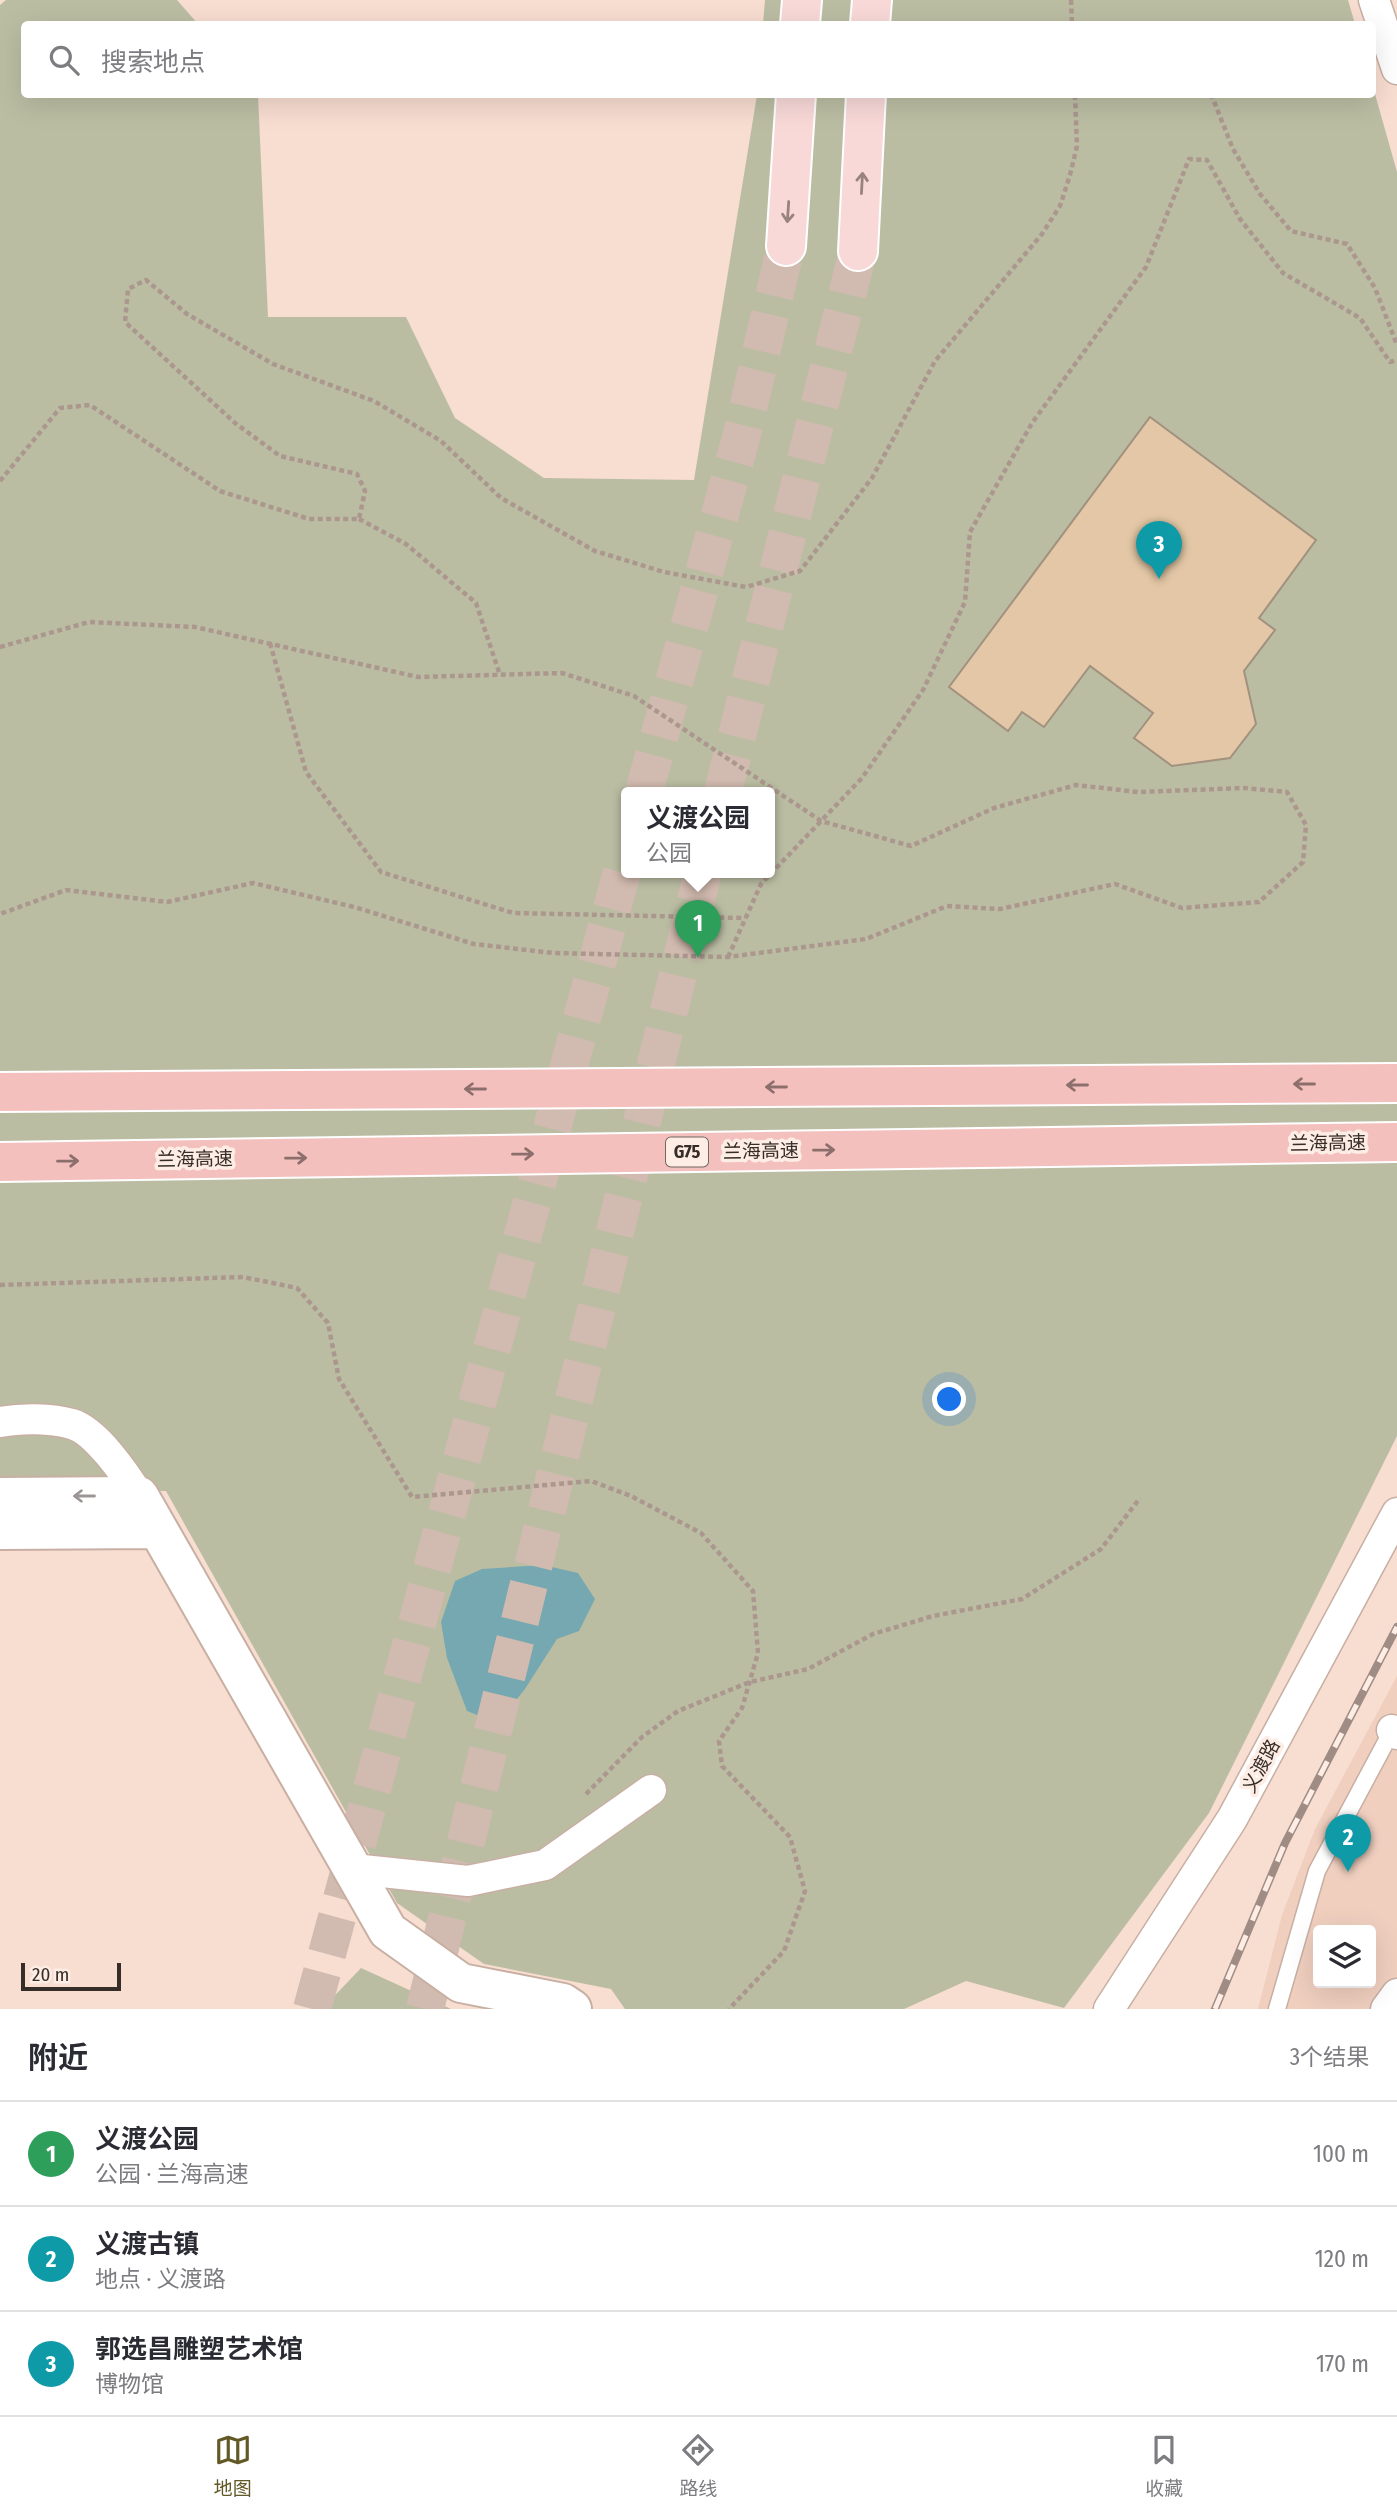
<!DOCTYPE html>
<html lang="zh">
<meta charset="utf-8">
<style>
:root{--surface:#fff;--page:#f7f7f7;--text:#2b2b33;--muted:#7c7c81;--line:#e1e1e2;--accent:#625926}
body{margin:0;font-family:"Fira Sans Condensed","Noto Sans SC",sans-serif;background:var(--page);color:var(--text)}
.controls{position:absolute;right:21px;bottom:21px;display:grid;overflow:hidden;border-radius:7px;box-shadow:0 7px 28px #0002}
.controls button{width:63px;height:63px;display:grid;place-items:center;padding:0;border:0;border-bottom:2px solid var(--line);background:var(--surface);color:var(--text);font:35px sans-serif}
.scale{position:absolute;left:21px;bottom:18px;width:100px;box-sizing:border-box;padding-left:7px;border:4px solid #372d28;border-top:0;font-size:19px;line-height:24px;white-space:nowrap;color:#372d28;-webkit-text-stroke:5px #fdede5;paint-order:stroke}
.you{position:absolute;left:950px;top:1400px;width:24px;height:24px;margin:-18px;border:5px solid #fff;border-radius:50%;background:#1a73e8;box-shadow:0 0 0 10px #1a73e833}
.badge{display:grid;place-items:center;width:46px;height:46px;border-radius:50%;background:var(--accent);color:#fff;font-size:23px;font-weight:700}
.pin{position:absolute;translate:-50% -58px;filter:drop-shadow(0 2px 4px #0008)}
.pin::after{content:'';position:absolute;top:37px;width:24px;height:21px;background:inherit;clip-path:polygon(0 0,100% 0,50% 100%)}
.popup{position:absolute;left:621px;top:787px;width:154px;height:91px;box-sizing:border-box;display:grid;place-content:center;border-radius:7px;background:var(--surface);filter:drop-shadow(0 2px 5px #0005);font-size:23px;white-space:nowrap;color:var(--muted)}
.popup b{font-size:26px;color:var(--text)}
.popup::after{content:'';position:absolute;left:50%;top:100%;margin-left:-14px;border:14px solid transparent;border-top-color:var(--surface)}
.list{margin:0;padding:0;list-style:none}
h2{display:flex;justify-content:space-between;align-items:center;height:91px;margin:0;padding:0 28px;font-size:30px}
h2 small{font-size:23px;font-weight:400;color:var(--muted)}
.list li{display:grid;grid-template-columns:46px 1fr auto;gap:21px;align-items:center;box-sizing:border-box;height:105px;padding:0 28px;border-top:2px solid var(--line)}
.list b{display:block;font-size:26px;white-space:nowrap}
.list p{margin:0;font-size:23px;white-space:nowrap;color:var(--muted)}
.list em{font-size:23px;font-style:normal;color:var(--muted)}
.icon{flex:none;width:38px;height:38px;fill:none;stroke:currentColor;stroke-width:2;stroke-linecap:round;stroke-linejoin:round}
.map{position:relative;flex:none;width:1397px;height:2009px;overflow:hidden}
.search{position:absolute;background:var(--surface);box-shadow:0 7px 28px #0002;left:21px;right:21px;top:21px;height:77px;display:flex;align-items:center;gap:18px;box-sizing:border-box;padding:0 24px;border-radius:7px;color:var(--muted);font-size:26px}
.sheet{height:406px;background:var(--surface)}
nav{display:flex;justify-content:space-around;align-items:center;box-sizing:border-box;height:98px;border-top:2px solid var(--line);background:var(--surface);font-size:19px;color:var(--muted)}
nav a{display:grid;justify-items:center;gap:4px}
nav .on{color:var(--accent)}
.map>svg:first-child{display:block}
.built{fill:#f0cfbf;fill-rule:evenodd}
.green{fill:#bbbda3;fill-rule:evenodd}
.water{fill:#76a8b1}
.building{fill:#e3c7a6;stroke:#a1917e;stroke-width:2}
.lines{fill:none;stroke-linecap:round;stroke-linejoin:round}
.primary-tunnel{stroke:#d1baaf;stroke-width:38;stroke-dasharray:38 19;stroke-linecap:butt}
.lane-casing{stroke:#c8afa3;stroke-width:19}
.street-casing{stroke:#c8afa3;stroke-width:33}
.secondary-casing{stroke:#c8afa3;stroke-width:42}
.primary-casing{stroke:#fff;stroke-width:42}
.highway-casing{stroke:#fff;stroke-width:42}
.path{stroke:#ab978e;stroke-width:4.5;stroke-dasharray:5 3.5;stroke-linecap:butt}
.lane{stroke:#fff;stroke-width:16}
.street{stroke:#fff;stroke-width:30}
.secondary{stroke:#fff;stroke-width:38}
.primary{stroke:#f8d9d8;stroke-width:38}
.highway{stroke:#f3c0be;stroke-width:38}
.rail-casing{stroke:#9f8c84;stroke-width:8}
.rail{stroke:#fdede5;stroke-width:5;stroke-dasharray:16;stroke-linecap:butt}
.oneway{stroke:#988380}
.oneway2{stroke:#8c6f6c}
.oneway3{stroke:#9b9694}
.labels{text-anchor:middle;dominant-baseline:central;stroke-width:7;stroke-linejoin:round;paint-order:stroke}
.shield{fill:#fdede5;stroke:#726761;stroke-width:2}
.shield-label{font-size:18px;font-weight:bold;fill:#372d28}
.street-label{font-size:19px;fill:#372d28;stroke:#fdede5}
</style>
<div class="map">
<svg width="1397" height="2009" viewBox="0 0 1397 2009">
<rect width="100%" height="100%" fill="#f8ddd1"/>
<path class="built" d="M1397 1676V2009H1258L1282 1915 1315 1829ZM1318 1930H1371V1983H1318Z"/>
<path class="green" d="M6 0H177L198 24H24V94L258 95 268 317H406L455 418 544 478 694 480 757 95 1372 94 1373 87 1397 172V1436L1209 1813 1064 2008 966 1981 904 2009H625L611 1989 484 1964 397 1903 166 1491 0 1490V5ZM626 792H770V872H626Z
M765 0H1348L1355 24H763Z
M361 1968 451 2009H322Z"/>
<path class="water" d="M543 1565 578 1573 595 1599 579 1631 557 1639 525 1689 507 1711 477 1715 467 1711 447 1658 441 1622 455 1581 482 1569Z"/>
<path class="building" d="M1150 417 1316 540 1259 618 1275 630 1244 671 1256 724 1230 758 1172 766 1134 738 1153 713 1090 666 1044 727 1022 712 1008 731 949 687Z"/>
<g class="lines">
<path class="primary-tunnel" d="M644 792 742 434 786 246
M723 792 858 251
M312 2009 626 857
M425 2009 703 872"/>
<g class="lane-casing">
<path id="lane" d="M1277 2009 1317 1871 1395 1725"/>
</g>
<g class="street-casing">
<path id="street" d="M1374 0 1397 69
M0 1422C21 1418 51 1418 72 1424 96 1431 126 1475 139 1496
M1392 1730 1397 1734
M353 1869 468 1881 545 1865 651 1790
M1109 2009 1232 1819 1397 1513
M1386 2009 1397 1994"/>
</g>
<g class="secondary-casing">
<path id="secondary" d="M0 1497 139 1496 388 1931 461 1983 563 2003 572 2009
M0 1530 156 1529"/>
</g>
<g class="primary-casing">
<path id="primary" d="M800 24 802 0
M870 24 872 0
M786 246 796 94
M858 251 866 94"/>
</g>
<g class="highway-casing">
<path id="highway" d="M0 1092 1397 1083
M0 1162 1397 1142"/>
</g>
<path class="path" d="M1071 0 1072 24
M1211 94 1233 149 1260 194 1291 231 1347 244 1375 288 1397 345
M0 481 60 408 90 405 220 491 309 519H359L365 491 357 474 280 456 235 423 125 322 128 289 146 280 187 314 273 364 374 401 441 441 501 498 595 551 664 572 746 587 800 571 872 478 935 361 1042 234 1060 206 1070 175 1077 146 1075 94
M359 519 406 544 476 603 500 675
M270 643 306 772 381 872 513 913 745 918
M0 647 89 622 195 627 418 677 562 673 634 696 821 821 911 846 994 808 1076 785 1138 792 1244 788 1287 792 1306 825 1303 862 1259 902 1182 908 1115 884 1000 909 947 906 866 939 728 957 553 953 474 944 354 907 253 883 167 902 66 890 0 914
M728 957 761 884 862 778 923 690 965 602 970 532 1032 423 1146 267 1189 159 1207 160 1240 219 1283 273 1360 318 1390 362 1397 360
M0 1285 243 1277 297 1288 328 1323 339 1379 412 1497 591 1481 631 1496 701 1533 753 1591 758 1653 742 1708 719 1741 722 1766 790 1837 805 1891 784 1951 729 2009
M586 1794 642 1737 678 1711 750 1682 808 1669 873 1634 933 1616 1022 1599 1101 1549 1140 1498"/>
<use href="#lane" class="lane"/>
<use href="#street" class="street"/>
<use href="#secondary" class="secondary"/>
<use href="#primary" class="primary"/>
<use href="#highway" class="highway"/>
<g class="rail-casing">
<path id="rail" d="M1215 2009 1285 1843 1397 1627"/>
</g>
<use href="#rail" class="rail"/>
</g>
<defs><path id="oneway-shaft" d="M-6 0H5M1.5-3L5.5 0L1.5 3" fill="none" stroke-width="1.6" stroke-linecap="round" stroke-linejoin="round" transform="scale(1.75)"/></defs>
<g class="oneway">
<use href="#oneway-shaft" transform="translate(862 183) rotate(-87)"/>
<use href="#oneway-shaft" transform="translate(788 212) rotate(94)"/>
</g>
<g class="oneway2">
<use href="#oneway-shaft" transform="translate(1304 1084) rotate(180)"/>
<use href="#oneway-shaft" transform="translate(1077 1085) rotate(180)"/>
<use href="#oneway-shaft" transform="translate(776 1087) rotate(180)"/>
<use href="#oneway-shaft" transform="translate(475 1089) rotate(180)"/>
<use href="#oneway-shaft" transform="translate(824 1150) rotate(-1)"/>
<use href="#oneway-shaft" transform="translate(523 1154) rotate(-1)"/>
<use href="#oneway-shaft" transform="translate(296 1158) rotate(-1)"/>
<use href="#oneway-shaft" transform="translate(68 1161) rotate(-1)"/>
</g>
<use class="oneway3" href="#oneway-shaft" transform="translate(84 1496) rotate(180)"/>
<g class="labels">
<rect class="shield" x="666" y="1137.5" width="42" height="29" rx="5"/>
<g class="shield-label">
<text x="687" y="1152">G75</text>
</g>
<g class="street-label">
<text transform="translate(1328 1143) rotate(-1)">兰海高速</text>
<text transform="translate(761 1151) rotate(-1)">兰海高速</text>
<text transform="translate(195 1159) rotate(-1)">兰海高速</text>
<text transform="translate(1261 1766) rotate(-62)">义渡路</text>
</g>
</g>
</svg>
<div class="controls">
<button><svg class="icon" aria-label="layers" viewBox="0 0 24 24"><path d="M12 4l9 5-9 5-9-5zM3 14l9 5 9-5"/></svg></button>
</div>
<div class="scale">20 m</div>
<div class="you"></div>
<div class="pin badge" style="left:698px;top:958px;background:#2e9e5b">1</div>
<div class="popup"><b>义渡公园</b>公园</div>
<div class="pin badge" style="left:1348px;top:1872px;background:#0f9aa8">2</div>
<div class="pin badge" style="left:1159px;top:579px;background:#0f9aa8">3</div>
<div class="search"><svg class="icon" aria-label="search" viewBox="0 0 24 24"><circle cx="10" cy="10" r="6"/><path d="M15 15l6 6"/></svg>搜索地点</div>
</div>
<section class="sheet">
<h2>附近<small>3个结果</small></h2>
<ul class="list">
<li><span class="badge" style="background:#2e9e5b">1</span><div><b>义渡公园</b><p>公园 · 兰海高速</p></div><em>100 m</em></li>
<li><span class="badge" style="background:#0f9aa8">2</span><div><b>义渡古镇</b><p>地点 · 义渡路</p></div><em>120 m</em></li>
<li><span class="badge" style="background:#0f9aa8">3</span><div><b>郭选昌雕塑艺术馆</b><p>博物馆</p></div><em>170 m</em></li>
</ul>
</section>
<nav>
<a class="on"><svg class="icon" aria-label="map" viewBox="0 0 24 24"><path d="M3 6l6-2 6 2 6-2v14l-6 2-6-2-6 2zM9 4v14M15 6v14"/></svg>地图</a>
<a><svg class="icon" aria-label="directions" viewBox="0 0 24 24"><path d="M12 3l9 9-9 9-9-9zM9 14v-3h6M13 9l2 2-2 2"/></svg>路线</a>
<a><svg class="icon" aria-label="saved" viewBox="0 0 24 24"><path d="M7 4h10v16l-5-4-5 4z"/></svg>收藏</a>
</nav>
